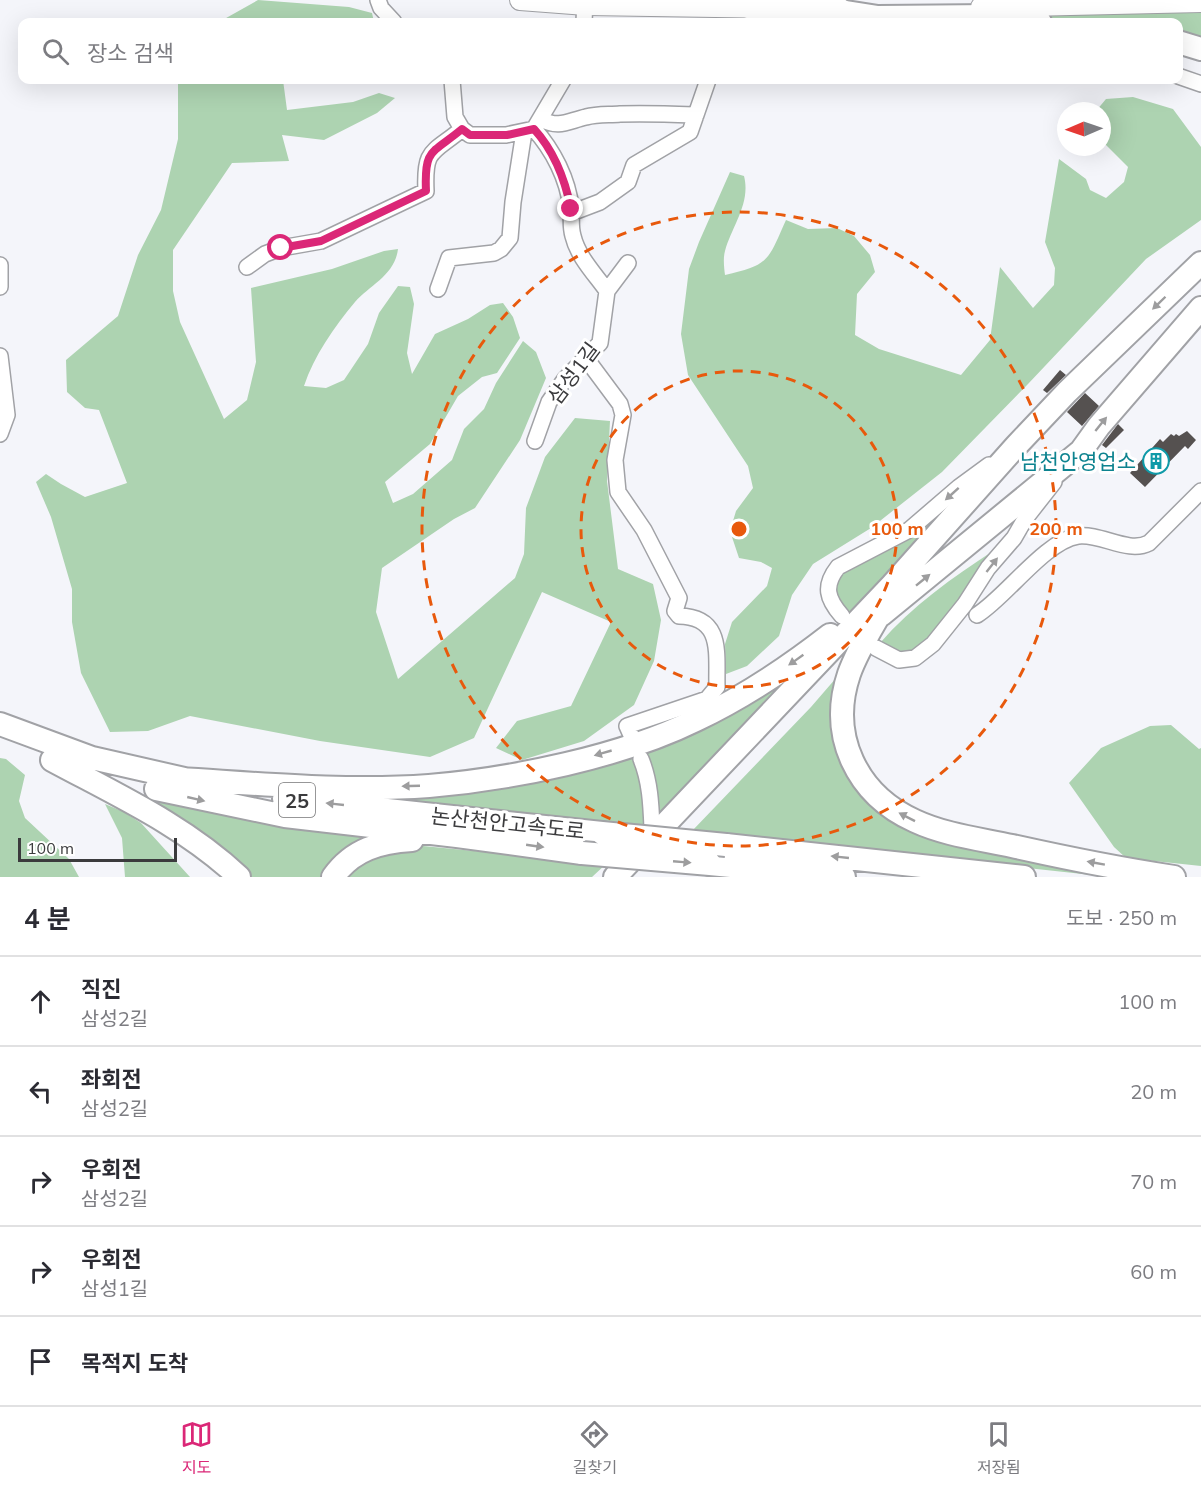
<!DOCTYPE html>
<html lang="ko">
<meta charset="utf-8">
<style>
:root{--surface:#fff;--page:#f7f7f7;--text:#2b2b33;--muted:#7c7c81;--line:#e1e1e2;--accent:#db2777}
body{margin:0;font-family:Mulish,"Noto Sans KR",sans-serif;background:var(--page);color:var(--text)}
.compass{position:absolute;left:1057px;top:102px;width:54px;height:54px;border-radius:50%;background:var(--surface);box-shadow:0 6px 24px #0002;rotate:268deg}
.scale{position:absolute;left:18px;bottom:15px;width:159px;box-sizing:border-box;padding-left:6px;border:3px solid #3b3b3d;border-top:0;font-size:16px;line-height:21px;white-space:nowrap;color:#3b3b3d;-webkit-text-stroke:4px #fff;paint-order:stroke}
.stop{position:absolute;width:18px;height:18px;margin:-14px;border:4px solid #db2777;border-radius:50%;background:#fff}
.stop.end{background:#db2777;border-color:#fff;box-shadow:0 2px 6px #0008}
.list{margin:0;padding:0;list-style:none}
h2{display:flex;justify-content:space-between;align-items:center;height:78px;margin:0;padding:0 24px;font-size:26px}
h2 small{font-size:20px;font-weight:400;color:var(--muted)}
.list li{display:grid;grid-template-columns:39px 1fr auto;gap:18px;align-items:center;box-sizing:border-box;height:90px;padding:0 24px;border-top:2px solid var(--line)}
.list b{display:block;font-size:22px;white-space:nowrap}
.list p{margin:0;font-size:20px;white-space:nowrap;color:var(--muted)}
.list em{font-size:20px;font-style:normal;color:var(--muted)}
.icon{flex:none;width:33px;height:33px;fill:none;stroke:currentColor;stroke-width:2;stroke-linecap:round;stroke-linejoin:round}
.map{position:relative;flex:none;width:1201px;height:877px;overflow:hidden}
.search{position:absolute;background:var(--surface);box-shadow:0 6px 24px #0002;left:18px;right:18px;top:18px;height:66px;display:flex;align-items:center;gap:15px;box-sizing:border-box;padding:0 21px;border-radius:12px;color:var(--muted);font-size:22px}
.sheet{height:528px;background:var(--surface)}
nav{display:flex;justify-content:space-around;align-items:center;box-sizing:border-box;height:84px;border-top:2px solid var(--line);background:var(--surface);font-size:16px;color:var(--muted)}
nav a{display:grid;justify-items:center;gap:3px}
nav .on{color:var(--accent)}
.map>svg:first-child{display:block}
.green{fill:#add3b1}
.building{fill:#555150}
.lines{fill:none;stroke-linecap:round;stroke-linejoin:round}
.minor-casing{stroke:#a1a2a6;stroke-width:18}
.major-casing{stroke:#a1a2a6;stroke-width:22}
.highway-casing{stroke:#a1a2a6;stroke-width:26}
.minor{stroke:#fff;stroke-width:15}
.major{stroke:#fff;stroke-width:20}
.highway{stroke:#fff;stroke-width:22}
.highway-bridge-casing{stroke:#a1a2a6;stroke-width:26;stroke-linecap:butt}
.highway-bridge{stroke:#fff;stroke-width:22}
.oneway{fill:#9d9d9e}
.route{stroke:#db2777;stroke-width:8}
.ring{fill:none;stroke:#e8590c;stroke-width:3;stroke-dasharray:10 8}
.labels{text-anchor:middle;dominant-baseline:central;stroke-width:6;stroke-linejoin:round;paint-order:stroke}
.shield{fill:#fff;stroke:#767677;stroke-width:1.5}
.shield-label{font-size:20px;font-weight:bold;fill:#3b3b3d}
.street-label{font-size:21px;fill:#3b3b3d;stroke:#fff}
.culture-label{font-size:21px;fill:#0d838f;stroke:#fff;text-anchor:end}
.centre{fill:#e8590c;stroke:#fff;stroke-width:3}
.ring-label{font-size:18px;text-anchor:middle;font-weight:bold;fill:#e8590c;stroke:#fff;stroke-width:6;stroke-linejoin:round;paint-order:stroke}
</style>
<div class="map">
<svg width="1201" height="877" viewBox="0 0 1201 877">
<rect width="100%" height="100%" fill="#f4f5fa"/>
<path class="green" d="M258 0 349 7 372 13 374 22H219Z
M1201 11V44L1179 39 1178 22H1075L1010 12Z
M178 80H283L287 110 353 102 379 93 395 98 377 113 324 140 282 135 289 161 232 163 173 250V291L180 322 224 419 247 400 256 362 251 288 332 269 384 251 398 249C395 275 370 285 355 302 334 327 314 356 304 386L326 388 344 380 368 344 379 313 398 286 410 287 414 304 407 353 412 374 435 334 468 319 490 305 503 303 513 317 520 338 497 373 482 377 458 396 430 444 385 482 393 503 413 494 452 460 464 429 484 409 496 383 523 341 536 352 546 378 520 440 475 508 454 519 382 568 376 612 398 679 515 578 524 554 526 508 545 457 575 418 610 421 607 481 618 569 653 584 661 620 654 661 634 705 584 741 522 760 496 748 517 721 571 706 611 622 542 592 474 738 430 757 320 741 190 716 148 731 110 732 81 673 72 622V589L51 517 36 482 46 474 61 484 85 497 127 483 99 410 85 408 67 392 66 360 118 316 138 255 161 210 178 139Z
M1133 97 1173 109 1201 147V220L1146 259 1028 384 942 472 871 528 813 564 792 595 779 636 747 666 726 674 725 644 732 622 767 586 772 568 761 562 739 558 730 531 736 511 753 488 748 466 688 375 681 334 689 269 699 242 730 172 744 176C751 203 732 226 725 251 723 258 724 267 725 275 770 265 768 260 786 220L808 229 837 228 854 236 870 255 875 272 857 294 855 335 879 349 961 375 990 340 1000 267 1033 308 1054 285 1055 268 1045 242 1059 159 1086 179 1090 190 1106 198 1124 182 1128 167 1102 141V111H1096L1106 99Z
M957 497 865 601 847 613 840 605 834 587 842 571Z
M993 551 941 625 913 651 895 654 880 643C912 606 953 577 993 551Z
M849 663 842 680 870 797 1110 877 692 831 811 707Z
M793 674 660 828 643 750Z
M1171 725 1199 749 1201 748V866L1126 858 1114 847 1069 783 1101 748 1150 726Z
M636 756 643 771 646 827 354 796Z
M0 758 6 759 25 775 19 801 25 818 69 859 79 877H0Z
M129 793 250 817 379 836 323 877H248Z
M105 804 124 812 141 823 190 877H125L122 838Z
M423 846 606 864 592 877H342L346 871 391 847Z"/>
<path class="building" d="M1060 370 1066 375 1047 393 1043 390Z
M1085 393 1099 406 1082 426 1067 412Z
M1118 424 1124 430 1106 448 1102 445Z
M1187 431 1196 440 1188 449 1185 446 1145 487 1130 473 1160 439 1163 442 1171 434 1174 436 1176 434 1179 436Z"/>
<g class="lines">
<g class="minor-casing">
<path id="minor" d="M378 0 381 8 394 22
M747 10 772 20 786 22
M584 22 585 0
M1178 76 1201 84
M452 80 455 117 462 129
M541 119C559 129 568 121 586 117 597 114 609 115 620 114 645 113 670 114 696 115
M571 213 600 202 628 182 634 165 690 132 708 80
M0 265V287
M247 267 265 254 281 248 321 241 426 191C424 148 432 154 462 129L470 135H506L534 129
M438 289 449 258 494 253 501 249 510 238 513 202 524 132
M607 291 628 263
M0 356 7 415 0 434
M585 357 620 404 623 415 615 460 618 492 644 530 679 598 675 611 679 616C724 617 716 654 717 687L707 699 627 726 631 735
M535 441 549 402 565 379 600 343 607 291C595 274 578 257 573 236 570 226 572 218 571 208 568 179 553 150 534 129L563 80
M977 615C1006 597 1045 541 1078 536 1101 533 1128 554 1149 543L1201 491
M842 616C827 599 823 586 838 567L909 530 959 487 989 465
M876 648 899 660 915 658 933 644 965 604 988 568 1014 538 1025 519 1054 482
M641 759C650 781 651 804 652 828L642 837"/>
</g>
<g class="major-casing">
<path id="major" d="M520 0 586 5 841 9
M981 7 1201 2"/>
</g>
<g class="highway-casing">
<path id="highway" d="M826 9 878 17 993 16 1040 22
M1178 42 1201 49
M881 615 1081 451 1099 426 1201 308
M878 617C867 636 856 654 849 674 828 736 857 795 915 821 945 835 980 839 1012 846 1066 858 1120 869 1174 877
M0 724 92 758 193 781
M52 760C117 795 185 826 239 877
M180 779C262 784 346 792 429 786 512 779 621 757 696 720 744 697 789 667 830 635
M156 789 285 816 457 836 582 853
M284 799 602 833
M726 845 1024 877
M710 864 844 877
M333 877C353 849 380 842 412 840
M615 877 892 585 1016 446 1067 392 1201 263"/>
</g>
<use href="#minor" class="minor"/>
<use href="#major" class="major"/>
<use href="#highway" class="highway"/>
<g class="highway-bridge-casing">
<path id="highway-bridge" d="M602 833 726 845
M582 853 710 864"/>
</g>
<use href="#highway-bridge" class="highway-bridge"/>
</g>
<defs><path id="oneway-solid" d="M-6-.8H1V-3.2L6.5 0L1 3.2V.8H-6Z" transform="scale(1.5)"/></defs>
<g class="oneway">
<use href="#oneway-solid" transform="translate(1159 303) rotate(136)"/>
<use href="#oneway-solid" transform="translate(1101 424) rotate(-51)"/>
<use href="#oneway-solid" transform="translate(952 494) rotate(138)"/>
<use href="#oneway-solid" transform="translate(992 565) rotate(-52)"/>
<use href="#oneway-solid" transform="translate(923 580) rotate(-39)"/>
<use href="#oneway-solid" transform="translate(796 660) rotate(145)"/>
<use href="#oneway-solid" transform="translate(603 753) rotate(164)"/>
<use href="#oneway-solid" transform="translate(411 786) rotate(178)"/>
<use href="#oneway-solid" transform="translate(196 799) rotate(13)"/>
<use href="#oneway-solid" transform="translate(335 804) rotate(-174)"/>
<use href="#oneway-solid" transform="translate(907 817) rotate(-153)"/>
<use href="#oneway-solid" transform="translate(535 846) rotate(8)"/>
<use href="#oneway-solid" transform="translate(840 857) rotate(-174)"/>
<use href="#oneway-solid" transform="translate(682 862) rotate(5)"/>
<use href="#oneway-solid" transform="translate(1096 863) rotate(-170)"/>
</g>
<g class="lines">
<path class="route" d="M281 248 321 241 426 191C424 148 432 154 462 129L470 135H507L534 129C555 152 565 179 571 209"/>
</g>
<g class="ring">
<circle cx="739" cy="529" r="158"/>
<circle cx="739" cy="529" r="317"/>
</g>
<defs>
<g id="building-ring" transform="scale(1.35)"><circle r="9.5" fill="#fff" stroke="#0f9aa8" stroke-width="1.5"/><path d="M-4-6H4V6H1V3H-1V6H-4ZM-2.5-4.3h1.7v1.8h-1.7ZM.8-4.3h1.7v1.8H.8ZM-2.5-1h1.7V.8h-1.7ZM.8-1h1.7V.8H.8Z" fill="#0f9aa8"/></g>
</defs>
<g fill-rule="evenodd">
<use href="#building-ring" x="1156" y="461"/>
</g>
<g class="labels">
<rect class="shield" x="279" y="783" width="36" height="34" rx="4.5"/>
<g class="shield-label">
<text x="297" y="800">25</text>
</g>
<g class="street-label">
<text transform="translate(573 373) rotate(-53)">삼성1길</text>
<text transform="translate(508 823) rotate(6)">논산천안고속도로</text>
</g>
<g class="culture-label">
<text x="1136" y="461">남천안영업소</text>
</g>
</g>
<circle cx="739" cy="529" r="9" class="centre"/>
<g class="ring-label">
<text x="897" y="535">100 m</text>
<text x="1056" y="535">200 m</text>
</g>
</svg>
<svg class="compass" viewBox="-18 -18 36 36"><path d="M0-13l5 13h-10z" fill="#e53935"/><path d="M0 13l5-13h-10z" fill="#7c7c81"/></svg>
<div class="scale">100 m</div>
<div class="stop" style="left:281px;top:248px"></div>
<div class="stop end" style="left:571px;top:209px"></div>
<div class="search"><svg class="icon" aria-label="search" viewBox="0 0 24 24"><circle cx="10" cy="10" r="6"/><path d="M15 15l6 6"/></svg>장소 검색</div>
</div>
<section class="sheet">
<h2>4 분<small>도보 · 250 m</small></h2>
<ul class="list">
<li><svg class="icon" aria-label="ahead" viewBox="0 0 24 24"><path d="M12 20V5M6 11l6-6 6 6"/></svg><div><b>직진</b><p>삼성2길</p></div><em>100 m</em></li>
<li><svg class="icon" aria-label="left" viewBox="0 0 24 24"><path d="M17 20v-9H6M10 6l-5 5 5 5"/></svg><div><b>좌회전</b><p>삼성2길</p></div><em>20 m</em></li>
<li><svg class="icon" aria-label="right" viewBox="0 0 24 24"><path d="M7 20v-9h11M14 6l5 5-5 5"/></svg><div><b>우회전</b><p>삼성2길</p></div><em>70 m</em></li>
<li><svg class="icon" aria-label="right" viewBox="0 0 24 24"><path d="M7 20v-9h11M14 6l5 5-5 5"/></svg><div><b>우회전</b><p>삼성1길</p></div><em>60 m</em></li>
<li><svg class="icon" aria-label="arrive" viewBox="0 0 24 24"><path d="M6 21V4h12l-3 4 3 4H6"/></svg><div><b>목적지 도착</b></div></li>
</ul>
</section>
<nav>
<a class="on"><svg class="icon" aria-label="map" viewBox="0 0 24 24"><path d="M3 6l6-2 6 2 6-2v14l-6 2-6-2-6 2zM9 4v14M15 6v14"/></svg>지도</a>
<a><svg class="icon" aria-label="directions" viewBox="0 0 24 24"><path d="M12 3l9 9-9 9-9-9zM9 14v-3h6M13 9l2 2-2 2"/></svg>길찾기</a>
<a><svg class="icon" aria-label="saved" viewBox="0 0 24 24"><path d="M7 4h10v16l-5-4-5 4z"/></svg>저장됨</a>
</nav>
